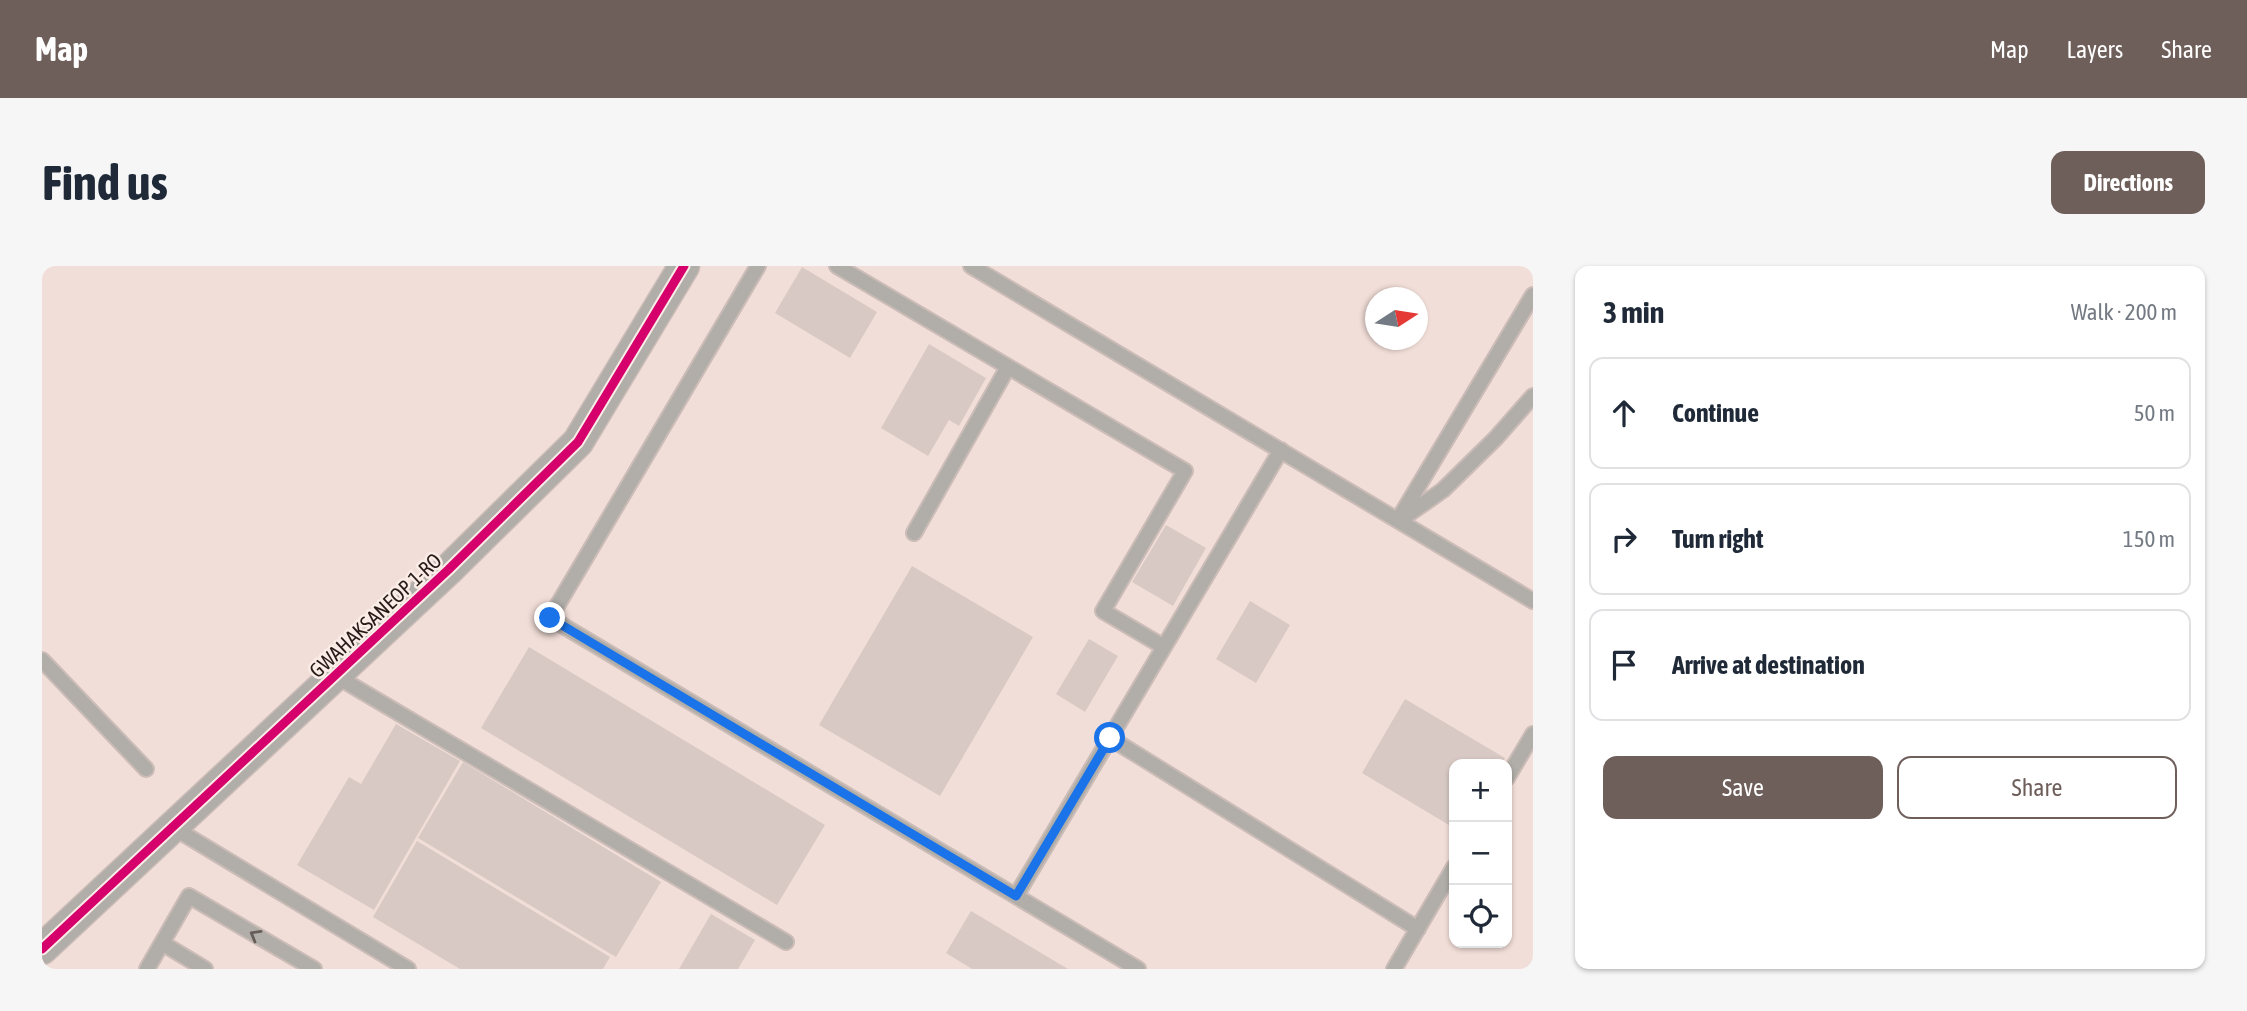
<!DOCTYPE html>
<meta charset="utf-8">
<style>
:root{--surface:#fff;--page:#f6f6f7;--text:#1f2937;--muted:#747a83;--line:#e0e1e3;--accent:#6f5f5b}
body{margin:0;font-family:"Asap Condensed",sans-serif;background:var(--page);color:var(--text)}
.controls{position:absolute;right:21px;bottom:21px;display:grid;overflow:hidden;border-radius:14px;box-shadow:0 2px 5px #0004}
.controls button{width:63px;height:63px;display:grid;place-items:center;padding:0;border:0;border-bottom:2px solid var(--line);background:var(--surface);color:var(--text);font:35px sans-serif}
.compass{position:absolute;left:1323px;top:21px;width:63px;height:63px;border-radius:50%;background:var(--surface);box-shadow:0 2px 5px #0004;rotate:78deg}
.stop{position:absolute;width:21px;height:21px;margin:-16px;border:5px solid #1a73e8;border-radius:50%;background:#fff}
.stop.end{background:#1a73e8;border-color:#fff;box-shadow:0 2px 7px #0008}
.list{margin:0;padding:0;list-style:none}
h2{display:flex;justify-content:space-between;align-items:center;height:91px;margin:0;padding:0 28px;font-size:30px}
h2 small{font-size:23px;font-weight:400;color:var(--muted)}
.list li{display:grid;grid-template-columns:46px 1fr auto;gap:21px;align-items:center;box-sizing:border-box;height:112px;margin:0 14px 14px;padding:0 14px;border:2px solid var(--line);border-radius:14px}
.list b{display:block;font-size:26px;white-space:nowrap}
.list em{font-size:23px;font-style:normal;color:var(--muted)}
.actions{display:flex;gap:14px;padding:21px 28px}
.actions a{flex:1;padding:16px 0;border:2px solid var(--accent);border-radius:14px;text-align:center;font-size:24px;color:var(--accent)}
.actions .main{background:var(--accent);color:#fff}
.icon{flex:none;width:38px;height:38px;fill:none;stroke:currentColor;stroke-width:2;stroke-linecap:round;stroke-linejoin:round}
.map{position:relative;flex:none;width:1491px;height:703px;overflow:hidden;border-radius:14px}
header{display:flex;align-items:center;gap:42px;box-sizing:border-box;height:98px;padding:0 35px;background:var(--accent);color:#fff}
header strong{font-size:33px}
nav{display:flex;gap:38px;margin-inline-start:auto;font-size:24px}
.intro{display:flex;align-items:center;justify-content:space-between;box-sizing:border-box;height:168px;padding:0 42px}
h1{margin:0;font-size:49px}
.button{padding:18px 32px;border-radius:14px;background:var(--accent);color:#fff;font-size:24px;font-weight:700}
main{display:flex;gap:42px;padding:0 42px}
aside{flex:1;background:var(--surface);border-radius:14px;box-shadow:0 2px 5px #0004}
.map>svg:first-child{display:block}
.building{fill:#d8c9c4}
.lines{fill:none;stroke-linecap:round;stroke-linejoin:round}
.lane-casing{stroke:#cbbcb7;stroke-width:18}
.street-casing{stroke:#cbbcb7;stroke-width:33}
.lane{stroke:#b1ada8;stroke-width:14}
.street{stroke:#b1ada8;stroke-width:30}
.cycleway-casing{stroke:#faece7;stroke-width:13}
.cycleway{stroke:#d6006c;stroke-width:9}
.oneway{stroke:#665d58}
.route{stroke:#1a73e8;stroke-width:9}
.labels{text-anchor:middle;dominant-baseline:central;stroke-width:5;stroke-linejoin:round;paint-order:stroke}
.street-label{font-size:21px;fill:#281b17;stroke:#faece7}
</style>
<header>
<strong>Map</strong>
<nav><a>Map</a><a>Layers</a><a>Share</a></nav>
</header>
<div class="intro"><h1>Find us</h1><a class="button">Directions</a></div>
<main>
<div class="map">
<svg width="1491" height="703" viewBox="0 0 1491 703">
<rect width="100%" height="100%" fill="#f2ded8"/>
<path class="building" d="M760 1 835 46 808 92 733 47Z
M887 78 944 112 917 160 907 154 886 190 839 162Z
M1124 259 1164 282 1131 340 1090 316Z
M870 300 991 371 898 530 777 459Z
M1208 335 1248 359 1214 417 1174 393Z
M1047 373 1076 390 1043 446 1014 428Z
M487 381 783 559 735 639 439 462Z
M1363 433 1463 492 1459 498H1412V562L1320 507Z
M354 458 418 495 332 644 255 599 307 511 319 518Z
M421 496 619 616 574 691 376 572Z
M375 575 568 691 561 703H418L331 651Z
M929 645 1026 703H930L904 687Z
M669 648 713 674 696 703H637Z"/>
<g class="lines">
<g class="lane-casing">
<path id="lane" d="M716 0 508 352 1096 703
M795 0 1143 205 1061 345 1122 381
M929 0 1491 335
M1361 252 1401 224 1454 172 1491 130
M1356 254 1491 29
M872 267 966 101
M0 394 104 503
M294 410 744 676
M1068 472 1376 663
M1465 512 1491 468
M132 562 366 703
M974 630 1239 184
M120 677 163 703
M105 703 147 630 272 703
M1352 703 1412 601"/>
</g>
<g class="street-casing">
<path id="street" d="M0 683 406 304 536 176 642 0"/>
</g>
<use href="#lane" class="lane"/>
<use href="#street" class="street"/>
<g class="cycleway-casing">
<path id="cycleway" d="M0 683 406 304 536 176 642 0"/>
</g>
<use href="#cycleway" class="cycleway"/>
</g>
<defs><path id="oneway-chevron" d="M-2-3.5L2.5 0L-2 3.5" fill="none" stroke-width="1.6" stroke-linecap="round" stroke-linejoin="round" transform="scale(1.75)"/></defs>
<use class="oneway" href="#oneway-chevron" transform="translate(213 669) rotate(-150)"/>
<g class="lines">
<path class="route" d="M508 352 974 630 1068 472"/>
</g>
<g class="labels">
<g class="street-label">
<text transform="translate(333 349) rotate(-43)">GWAHAKSANEOP 1-RO</text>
</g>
</g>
</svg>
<div class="controls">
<button>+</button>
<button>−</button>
<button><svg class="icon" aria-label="locate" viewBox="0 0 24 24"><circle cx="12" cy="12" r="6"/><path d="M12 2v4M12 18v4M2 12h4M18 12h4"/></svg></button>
</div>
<svg class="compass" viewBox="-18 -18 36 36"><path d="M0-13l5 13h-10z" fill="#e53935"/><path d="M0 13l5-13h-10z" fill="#747a83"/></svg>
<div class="stop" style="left:1068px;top:472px"></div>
<div class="stop end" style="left:508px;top:352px"></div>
</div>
<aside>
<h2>3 min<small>Walk · 200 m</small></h2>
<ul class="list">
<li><svg class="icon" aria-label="ahead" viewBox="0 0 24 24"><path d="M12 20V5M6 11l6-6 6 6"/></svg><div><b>Continue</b></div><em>50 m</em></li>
<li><svg class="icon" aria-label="right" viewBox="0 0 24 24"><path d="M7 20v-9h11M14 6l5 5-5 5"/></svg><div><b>Turn right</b></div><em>150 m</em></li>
<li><svg class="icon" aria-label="arrive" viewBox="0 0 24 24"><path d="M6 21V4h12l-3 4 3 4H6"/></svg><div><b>Arrive at destination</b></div></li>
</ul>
<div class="actions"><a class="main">Save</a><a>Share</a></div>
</aside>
</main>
